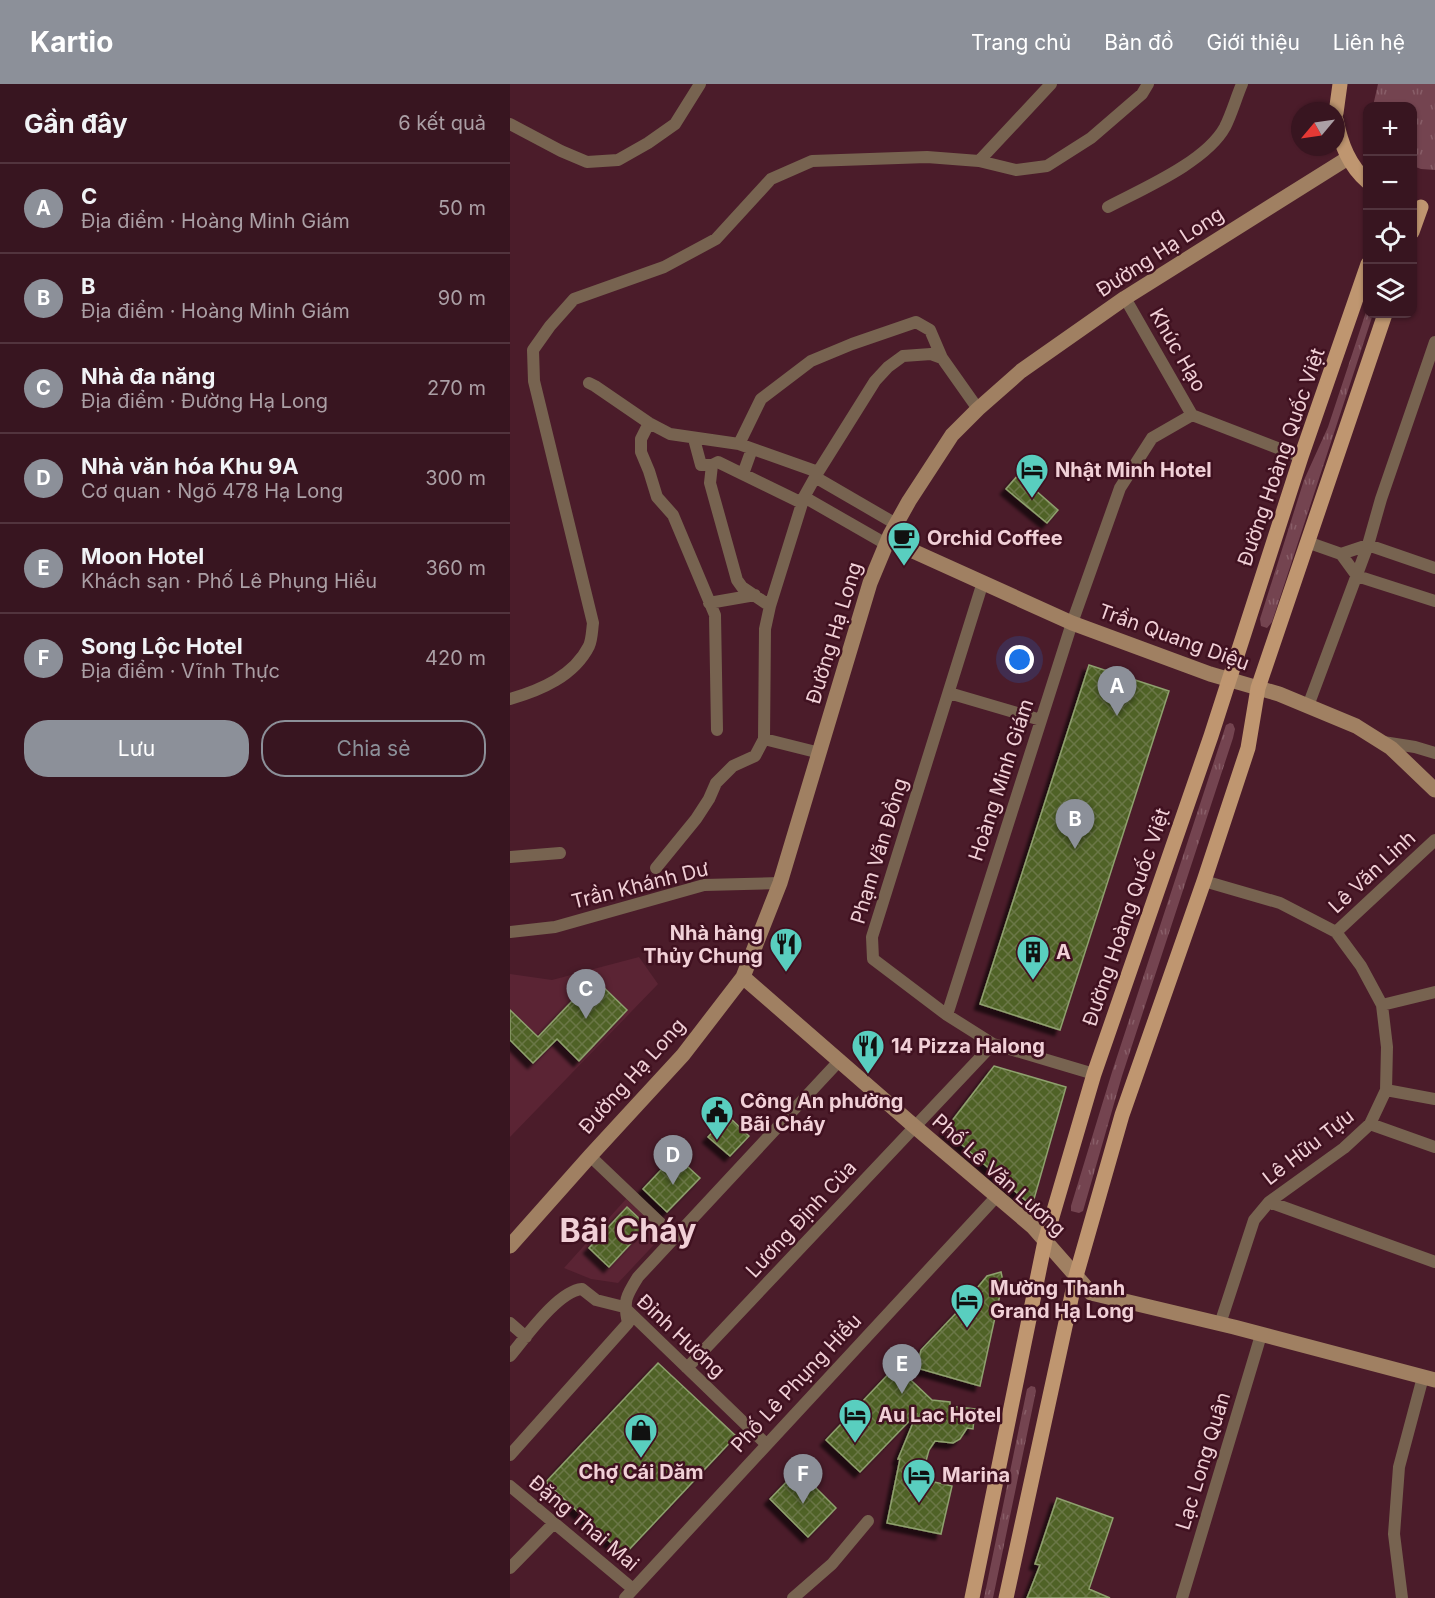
<!DOCTYPE html>
<html lang="vi">
<meta charset="utf-8">
<style>
:root{--surface:#381520;--page:#43222d;--text:#f1f3f6;--muted:#ab9fa5;--line:#52343e;--accent:#8c9099}
body{margin:0;font-family:Inter,sans-serif;background:var(--page);color:var(--text)}
.controls{position:absolute;right:18px;top:18px;display:grid;overflow:hidden;border-radius:12px;box-shadow:0 2px 4px #0004}
.controls button{width:54px;height:54px;display:grid;place-items:center;padding:0;border:0;border-bottom:2px solid var(--line);background:var(--surface);color:var(--text);font:30px sans-serif}
.compass{position:absolute;left:781px;top:18px;width:54px;height:54px;border-radius:50%;background:var(--surface);box-shadow:0 2px 4px #0004;rotate:241deg}
.you{position:absolute;left:510px;top:576px;width:21px;height:21px;margin:-15px;border:4px solid #fff;border-radius:50%;background:#1a73e8;box-shadow:0 0 0 9px #1a73e833}
.badge{display:grid;place-items:center;width:39px;height:39px;border-radius:50%;background:var(--accent);color:#fff;font-size:20px;font-weight:700}
.pin{position:absolute;translate:-50% -50px;filter:drop-shadow(0 2px 3px #0008)}
.pin::after{content:'';position:absolute;top:32px;width:21px;height:18px;background:inherit;clip-path:polygon(0 0,100% 0,50% 100%)}
.list{margin:0;padding:0;list-style:none}
h2{display:flex;justify-content:space-between;align-items:center;height:78px;margin:0;padding:0 24px;font-size:26px}
h2 small{font-size:20px;font-weight:400;color:var(--muted)}
.list li{display:grid;grid-template-columns:39px 1fr auto;gap:18px;align-items:center;box-sizing:border-box;height:90px;padding:0 24px;border-top:2px solid var(--line)}
.list b{display:block;font-size:22px;white-space:nowrap}
.list p{margin:0;font-size:20px;white-space:nowrap;color:var(--muted)}
.list em{font-size:20px;font-style:normal;color:var(--muted)}
.actions{display:flex;gap:12px;padding:18px 24px}
.actions a{flex:1;padding:14px 0;border:2px solid var(--accent);border-radius:24px;text-align:center;font-size:21px;color:var(--accent)}
.actions .main{background:var(--accent);color:#fff}
.icon{flex:none;width:33px;height:33px;fill:none;stroke:currentColor;stroke-width:2;stroke-linecap:round;stroke-linejoin:round}
.map{position:relative;flex:none;width:925px;height:1514px;overflow:hidden}
header{display:flex;align-items:center;gap:36px;box-sizing:border-box;height:84px;padding:0 30px;background:var(--accent);color:#fff}
header strong{font-size:28px}
nav{display:flex;gap:33px;margin-inline-start:auto;font-size:21px}
main{display:flex}
aside{flex:1;background:var(--surface)}
.map>svg:first-child{display:block}
.built{fill:#5b2434}
.grass{fill:url(#grass-tufts)}
.building{fill:url(#building-cross-hatch);stroke:#8fa16e;stroke-width:1.5;filter:url(#shadow)}
.lines{fill:none;stroke-linecap:round;stroke-linejoin:round}
.street{stroke:#776350;stroke-width:12}
.secondary{stroke:#a08062;stroke-width:15}
.primary{stroke:#bf9670;stroke-width:15}
.labels{text-anchor:middle;dominant-baseline:central;stroke-width:5;stroke-linejoin:round;paint-order:stroke}
.street-label{font-size:20px;fill:#f1d0d7;stroke:#401120}
.poi-label{font-size:20px;font-weight:bold;fill:#f1d0d7;stroke:#401120;text-anchor:start}
.town-label{font-size:32px;font-weight:bold;fill:#f1d0d7;stroke:#401120}
</style>
<header>
<strong>Kartio</strong>
<nav><a>Trang chủ</a><a>Bản đồ</a><a>Giới thiệu</a><a>Liên hệ</a></nav>
</header>
<main>
<aside>
<h2>Gần đây<small>6 kết quả</small></h2>
<ul class="list">
<li><span class="badge">A</span><div><b>C</b><p>Địa điểm · Hoàng Minh Giám</p></div><em>50 m</em></li>
<li><span class="badge">B</span><div><b>B</b><p>Địa điểm · Hoàng Minh Giám</p></div><em>90 m</em></li>
<li><span class="badge">C</span><div><b>Nhà đa năng</b><p>Địa điểm · Đường Hạ Long</p></div><em>270 m</em></li>
<li><span class="badge">D</span><div><b>Nhà văn hóa Khu 9A</b><p>Cơ quan · Ngõ 478 Hạ Long</p></div><em>300 m</em></li>
<li><span class="badge">E</span><div><b>Moon Hotel</b><p>Khách sạn · Phố Lê Phụng Hiểu</p></div><em>360 m</em></li>
<li><span class="badge">F</span><div><b>Song Lộc Hotel</b><p>Địa điểm · Vĩnh Thực</p></div><em>420 m</em></li>
</ul>
<div class="actions"><a class="main">Lưu</a><a>Chia sẻ</a></div>
</aside>
<div class="map">
<svg width="925" height="1514" viewBox="0 0 925 1514">
<defs>
<pattern id="grass-tufts" width="24" height="20" patternUnits="userSpaceOnUse" patternTransform="scale(1.5)"><rect width="24" height="20" fill="#744450"/><path d="M3 7l-1-3M5 7V3M7 7l1-3M15 17l-1-3M17 17v-4M19 17l1-3" fill="none" stroke="#885e68"/></pattern>
<pattern id="building-cross-hatch" width="8" height="8" patternUnits="userSpaceOnUse" patternTransform="scale(1.5)"><rect width="8" height="8" fill="#506228"/><path d="M0 0l8 8M0 8l8-8" fill="none" stroke="#6a7746"/></pattern>
<filter id="shadow"><feDropShadow dx="-5.5" dy="5.5" stdDeviation="1.5" flood-color="#0009"/></filter>
</defs>
<rect width="100%" height="100%" fill="#4b1c2a"/>
<path class="built" d="M129 873 148 900 0 1053V890L42 896Z
M116 1115 154 1150 108 1199 81 1195 54 1184Z"/>
<path class="grass" d="M868 0H925V86L911 85 903 82 902 22H863Z
M857 225 858 230H863L762 538 757 544 751 542 750 535 794 396 818 343Z
M720 639 723 640 725 645 723 654 612 992 573 1127 569 1129 561 1127V1122L602 988 716 641Z
M521 1302 525 1303 526 1307 483 1514H474L517 1305Z"/>
<path class="building" d="M508 391 548 426 537 439 496 405Z
M579 581 659 607 550 946 470 920Z
M84 894 117 926 69 977 47 955 23 979 0 956V926L28 953Z
M484 982 556 1003 522 1122 435 1046Z
M218 1032 239 1052 220 1072 198 1053Z
M165 1071 190 1094 157 1128 133 1105Z
M117 1123 137 1142 99 1183 79 1164Z
M491 1188 493 1197 470 1302 407 1284 411 1266 450 1225 477 1192Z
M148 1279 226 1352 114 1471 36 1398Z
M386 1282 422 1316 440 1318V1322L465 1325 463 1345 457 1344 450 1355 443 1359 425 1357 419 1366 411 1395 442 1402 431 1450 377 1439 390 1375H388L407 1329 350 1388 316 1356Z
M288 1386 326 1424 298 1453 260 1415Z
M547 1414 603 1434 579 1505 600 1514H517L530 1481 525 1480Z"/>
<g class="lines">
<path class="street" d="M0 40 51 67 77 78 108 76 138 59 165 40 190 0
M469 77 541 0
M598 123C632 105 696 78 715 43 722 29 726 14 732 0
M615 214 682 331 791 373
M79 299 85 302 139 339 160 350 229 360 308 388
M139 339 131 355V368L139 387 147 413 163 431 205 531 207 646
M184 355 191 381H202
M229 360 251 315 301 277 342 260 406 238 420 246 432 274 468 325
M233 390 242 365
M305 393 386 440
M294 413 376 460
M797 458 831 470 847 492 925 517
M831 470 858 461 925 484
M473 498 362 853 363 875 437 931 483 960 584 990
M199 519 245 511
M260 522 232 503 227 496 200 399 202 381 208 378 292 419
M439 609 531 636
M0 615C31 606 64 592 79 562 82 555 82 546 83 539L24 297 23 266 40 242 64 215 154 183 206 155 261 95 302 77 417 73 469 77 506 86 537 82 581 54 632 10 638 0
M798 622 858 461 871 415 925 258
M254 655 310 669
M873 658 905 663 925 669
M0 773 50 769
M146 784 186 735 199 715 206 699 223 682 245 672 254 655 255 545 260 522 294 413 308 388 365 297 378 283 393 272 421 270 432 274
M694 797 770 819 826 848 851 882 872 921 877 963 876 1006 860 1040 834 1064 759 1118 744 1136 710 1240
M0 848 45 843 194 801 270 799
M826 848 925 756
M872 921 925 908
M437 931 562 539 610 404 642 354 682 331
M876 1006 925 1015
M860 1040 925 1063
M80 1072 165 1153
M759 1118 925 1178
M0 1239 16 1253
M0 1272C16 1253 48 1207 72 1205L86 1216 114 1223 256 1360
M177 1284 483 960
M0 1371 118 1239C113 1217 116 1212 128 1193L330 976
M0 1402 123 1505
M0 1484 44 1439
M115 1514 487 1112
M283 1514 322 1480 358 1437
M672 1514 751 1251
M892 1514 884 1450 889 1383 913 1293"/>
<path class="secondary" d="M380 451 394 463 562 539 700 590 769 610 846 642 881 664 925 706
M233 893 404 1042 523 1143 581 1209 724 1243 925 1296
M0 1162 80 1072 173 971 233 893 270 799 360 499 380 451 399 417 442 351 468 325 511 287 615 214 838 74"/>
<path class="primary" d="M826 29 830 0
M826 36C831 60 839 82 858 98
M902 148 911 123
M462 1514 535 1157 584 990 701 652 791 373 858 180
M496 1514 566 1192 612 1031 694 797 738 664 748 604 875 230"/>
</g>
<defs>
<g id="hotel-pin" transform="scale(1.725)"><path d="M0 17L-7.5 6A9.5 9.5 0 1 1 7.5 6Z" fill="#59cebf" stroke="#401120"/><path d="M-6-4.5h1.5V1H6V5H4.5V3h-9V5H-6ZM-4 0a1.8 1.8 0 1 1 3.6 0ZM.5 0V-2.5h3Q6-2.5 6 0Z" fill="#111"/></g>
<g id="cafe-pin" transform="scale(1.725)"><path d="M0 17L-7.5 6A9.5 9.5 0 1 1 7.5 6Z" fill="#59cebf" stroke="#401120"/><path d="M-5.5-4.5H6V0H3Q3 3.5 0 3.5H-2.5Q-5.5 3.5-5.5 0ZM3-3.2v2h1.7v-2ZM-6 4.5H4V6H-6Z" fill="#111"/></g>
<g id="restaurant-pin" transform="scale(1.725)"><path d="M0 17L-7.5 6A9.5 9.5 0 1 1 7.5 6Z" fill="#59cebf" stroke="#401120"/><path d="M-5-6h1v4h1v-4h1v4h1v-4h1v5L-1.5 .5V6h-2V.5L-5-1ZM5-6V6H3V1.5H1.5Q1.5-4 5-6Z" fill="#111"/></g>
<g id="building-pin" transform="scale(1.725)"><path d="M0 17L-7.5 6A9.5 9.5 0 1 1 7.5 6Z" fill="#59cebf" stroke="#401120"/><path d="M-4-6H4V6H1V3H-1V6H-4ZM-2.5-4.3h1.7v1.8h-1.7ZM.8-4.3h1.7v1.8H.8ZM-2.5-1h1.7V.8h-1.7ZM.8-1h1.7V.8H.8Z" fill="#111"/></g>
<g id="civic-pin" transform="scale(1.725)"><path d="M0 17L-7.5 6A9.5 9.5 0 1 1 7.5 6Z" fill="#59cebf" stroke="#401120"/><path d="M-.6-6.5H3V-4.5H.6V-3L4-1V1h2V6H-6V1h2V-1L-.6-3ZM-1.2 2.5V6h2.4V2.5Z" fill="#111"/></g>
<g id="shop-pin" transform="scale(1.725)"><path d="M0 17L-7.5 6A9.5 9.5 0 1 1 7.5 6Z" fill="#59cebf" stroke="#401120"/><path d="M-5-2.5h2.3a2.7 3.5 0 0 1 5.4 0H5L5.5 6h-11ZM-1.5-2.5h3a1.5 2.3 0 0 0-3 0Z" fill="#111"/></g>
</defs>
<g fill-rule="evenodd">
<use href="#hotel-pin" x="522" y="386"/>
<use href="#cafe-pin" x="394" y="454"/>
<use href="#restaurant-pin" x="276" y="860"/>
<use href="#building-pin" x="523" y="868"/>
<use href="#restaurant-pin" x="358" y="962"/>
<use href="#civic-pin" x="207" y="1028"/>
<use href="#hotel-pin" x="457" y="1216"/>
<use href="#hotel-pin" x="345" y="1331"/>
<use href="#shop-pin" x="131" y="1346"/>
<use href="#hotel-pin" x="409" y="1391"/>
</g>
<g class="labels">
<g class="street-label">
<text transform="translate(650 168) rotate(-33)">Đường Hạ Long</text>
<text transform="translate(668 266) rotate(60)">Khúc Hạo</text>
<text transform="translate(771 373) rotate(-71)">Đường Hoàng Quốc Việt</text>
<text transform="translate(324 549) rotate(-73)">Đường Hạ Long</text>
<text transform="translate(664 553) rotate(20)">Trần Quang Diệu</text>
<text transform="translate(491 696) rotate(-72)">Hoàng Minh Giám</text>
<text transform="translate(369 767) rotate(-73)">Phạm Văn Đồng</text>
<text transform="translate(862 788) rotate(-43)">Lê Văn Linh</text>
<text transform="translate(130 801) rotate(-14)">Trần Khánh Dư</text>
<text transform="translate(616 833) rotate(-71)">Đường Hoàng Quốc Việt</text>
<text transform="translate(122 992) rotate(-48)">Đường Hạ Long</text>
<text transform="translate(798 1063) rotate(-38)">Lê Hữu Tựu</text>
<text transform="translate(489 1091) rotate(42)">Phố Lê Văn Lương</text>
<text transform="translate(291 1135) rotate(-47)">Lương Định Của</text>
<text transform="translate(171 1252) rotate(43)">Đỉnh Hương</text>
<text transform="translate(286 1299) rotate(-47)">Phố Lê Phụng Hiểu</text>
<text transform="translate(693 1377) rotate(-73)">Lạc Long Quân</text>
<text transform="translate(74 1439) rotate(40)">Đặng Thai Mai</text>
</g>
<g class="poi-label">
<text x="545" y="386">Nhật Minh Hotel</text>
<text x="417" y="454">Orchid Coffee</text>
<text x="253" y="849" text-anchor="end">Nhà hàng<tspan x="253" dy="23">Thủy Chung</tspan></text>
<text x="546" y="868">A</text>
<text x="381" y="962">14 Pizza Halong</text>
<text x="230" y="1017">Công An phường<tspan x="230" dy="23">Bãi Cháy</tspan></text>
<text x="480" y="1204">Mường Thanh<tspan x="480" dy="23">Grand Hạ Long</tspan></text>
<text x="368" y="1331">Au Lac Hotel</text>
<text x="131" y="1388" text-anchor="middle">Chợ Cái Dăm</text>
<text x="432" y="1391">Marina</text>
</g>
<g class="town-label">
<text x="118" y="1146">Bãi Cháy</text>
</g>
</g>
</svg>
<div class="controls">
<button>+</button>
<button>−</button>
<button><svg class="icon" aria-label="locate" viewBox="0 0 24 24"><circle cx="12" cy="12" r="6"/><path d="M12 2v4M12 18v4M2 12h4M18 12h4"/></svg></button>
<button><svg class="icon" aria-label="layers" viewBox="0 0 24 24"><path d="M12 4l9 5-9 5-9-5zM3 14l9 5 9-5"/></svg></button>
</div>
<svg class="compass" viewBox="-18 -18 36 36"><path d="M0-13l5 13h-10z" fill="#e53935"/><path d="M0 13l5-13h-10z" fill="#ab9fa5"/></svg>
<div class="you"></div>
<div class="pin badge" style="left:607px;top:632px">A</div>
<div class="pin badge" style="left:565px;top:765px">B</div>
<div class="pin badge" style="left:76px;top:935px">C</div>
<div class="pin badge" style="left:163px;top:1101px">D</div>
<div class="pin badge" style="left:392px;top:1310px">E</div>
<div class="pin badge" style="left:293px;top:1420px">F</div>
</div>
</main>
